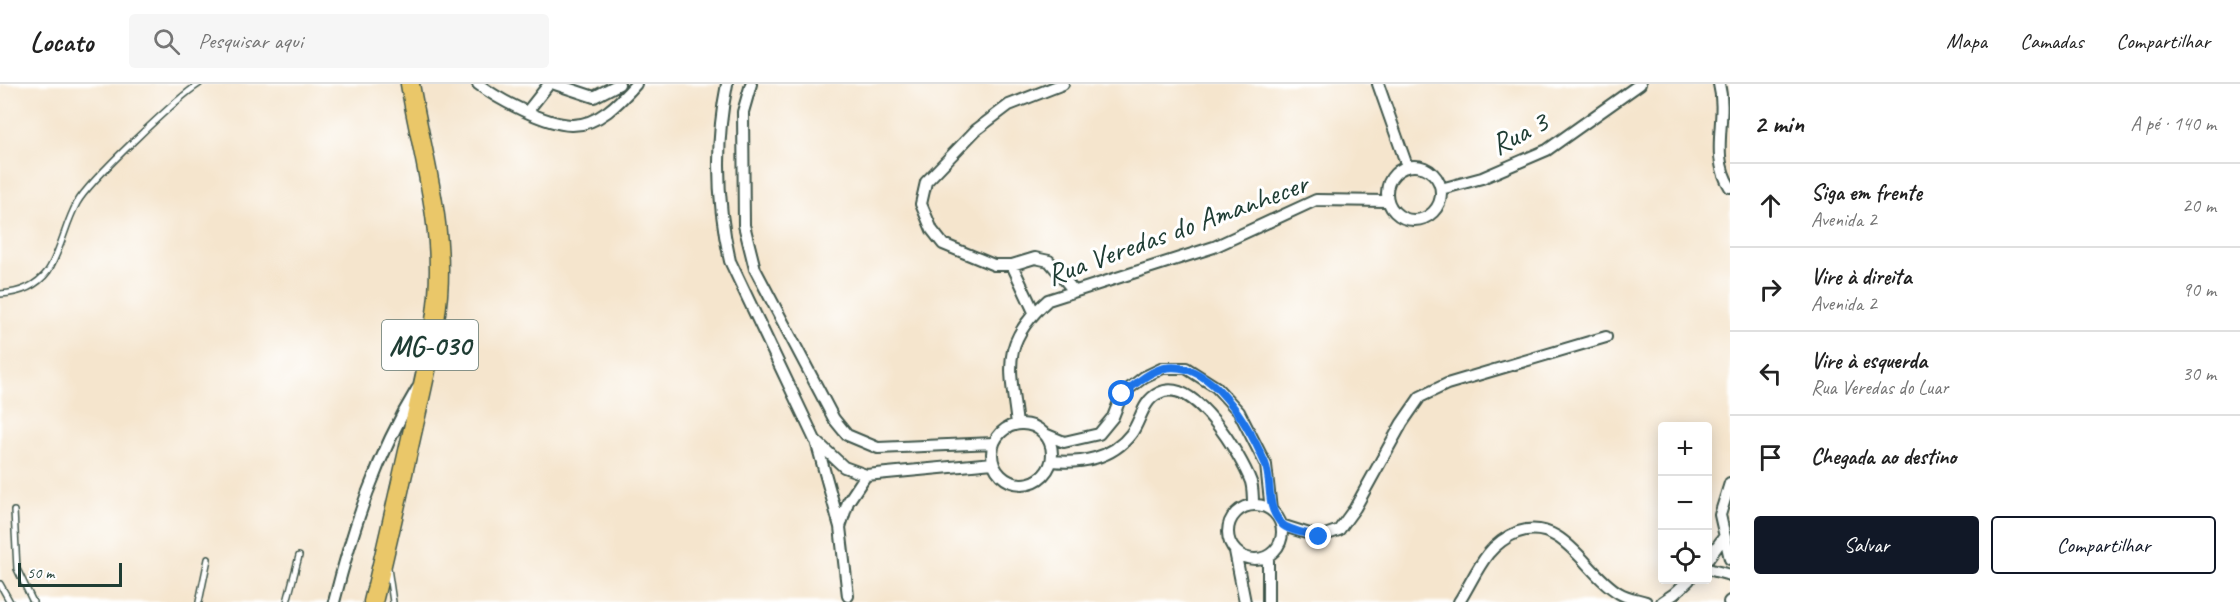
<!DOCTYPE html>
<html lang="pt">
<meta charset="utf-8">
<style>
:root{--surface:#fff;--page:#f6f6f6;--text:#222;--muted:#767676;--line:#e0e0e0;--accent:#111827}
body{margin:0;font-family:Caveat,sans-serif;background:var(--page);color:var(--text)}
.controls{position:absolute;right:18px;bottom:18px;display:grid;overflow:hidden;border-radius:6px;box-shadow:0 3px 15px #0003}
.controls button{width:54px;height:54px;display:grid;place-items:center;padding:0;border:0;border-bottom:2px solid var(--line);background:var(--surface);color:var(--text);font:30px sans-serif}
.scale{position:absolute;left:18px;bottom:15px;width:104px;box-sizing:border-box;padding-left:6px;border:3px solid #1f3d34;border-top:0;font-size:16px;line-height:21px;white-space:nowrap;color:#1f3d34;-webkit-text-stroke:4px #fff;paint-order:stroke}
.stop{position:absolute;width:18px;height:18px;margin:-14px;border:4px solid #1a73e8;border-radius:50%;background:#fff}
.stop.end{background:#1a73e8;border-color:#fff;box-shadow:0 2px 6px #0008}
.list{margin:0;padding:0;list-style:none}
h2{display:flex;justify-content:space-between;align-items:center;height:78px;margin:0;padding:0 24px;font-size:26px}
h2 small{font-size:20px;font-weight:400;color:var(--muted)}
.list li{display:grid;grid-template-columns:39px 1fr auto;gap:18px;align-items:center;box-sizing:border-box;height:84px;padding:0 24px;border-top:2px solid var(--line)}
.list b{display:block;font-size:22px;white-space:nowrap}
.list p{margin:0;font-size:20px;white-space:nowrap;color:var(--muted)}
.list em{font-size:20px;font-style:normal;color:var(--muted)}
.actions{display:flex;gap:12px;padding:18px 24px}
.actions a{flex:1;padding:14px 0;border:2px solid var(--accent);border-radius:6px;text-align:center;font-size:21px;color:var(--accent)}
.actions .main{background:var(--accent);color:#fff}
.icon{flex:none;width:33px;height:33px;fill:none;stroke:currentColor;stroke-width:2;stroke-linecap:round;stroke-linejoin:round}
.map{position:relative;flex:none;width:1730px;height:518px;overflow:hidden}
header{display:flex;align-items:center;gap:36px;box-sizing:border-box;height:84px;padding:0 30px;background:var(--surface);border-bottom:2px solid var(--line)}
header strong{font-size:28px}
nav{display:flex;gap:33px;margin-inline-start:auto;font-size:21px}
.search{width:420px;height:54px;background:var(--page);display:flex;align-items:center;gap:15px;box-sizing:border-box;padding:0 21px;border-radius:6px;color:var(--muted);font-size:22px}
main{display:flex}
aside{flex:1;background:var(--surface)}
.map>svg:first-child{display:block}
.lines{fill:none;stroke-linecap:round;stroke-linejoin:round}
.service-casing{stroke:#3f564b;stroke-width:8}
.minor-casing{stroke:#3f564b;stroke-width:14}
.trunk-casing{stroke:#3f564b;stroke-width:21}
.service{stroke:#fff;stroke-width:5}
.minor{stroke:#fff;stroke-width:10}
.trunk{stroke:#eac769;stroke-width:18}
.route{stroke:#1a73e8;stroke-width:8}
.labels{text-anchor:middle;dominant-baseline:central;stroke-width:6;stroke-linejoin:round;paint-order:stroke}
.shield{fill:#fff;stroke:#627771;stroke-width:1.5}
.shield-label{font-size:28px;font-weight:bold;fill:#1f3d34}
.street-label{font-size:30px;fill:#1f3d34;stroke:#fff}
</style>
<header>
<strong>Locato</strong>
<div class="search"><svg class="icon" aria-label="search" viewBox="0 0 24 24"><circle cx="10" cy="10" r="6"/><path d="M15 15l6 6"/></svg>Pesquisar aqui</div>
<nav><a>Mapa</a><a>Camadas</a><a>Compartilhar</a></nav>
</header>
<main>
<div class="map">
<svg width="1730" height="518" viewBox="0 0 1730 518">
<rect width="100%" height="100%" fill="#fff"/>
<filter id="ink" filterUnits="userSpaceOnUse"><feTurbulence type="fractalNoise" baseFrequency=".0167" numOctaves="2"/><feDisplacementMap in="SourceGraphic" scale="12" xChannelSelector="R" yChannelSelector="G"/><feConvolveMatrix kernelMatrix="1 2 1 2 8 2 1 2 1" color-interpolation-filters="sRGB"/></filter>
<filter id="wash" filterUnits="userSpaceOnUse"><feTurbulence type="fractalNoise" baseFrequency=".008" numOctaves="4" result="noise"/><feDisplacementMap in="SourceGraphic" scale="24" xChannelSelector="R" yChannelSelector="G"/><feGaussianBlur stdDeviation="1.35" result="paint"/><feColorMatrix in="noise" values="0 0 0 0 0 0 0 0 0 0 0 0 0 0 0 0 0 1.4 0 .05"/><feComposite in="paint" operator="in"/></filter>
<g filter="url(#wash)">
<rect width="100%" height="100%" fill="#f5e5cd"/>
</g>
<g filter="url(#ink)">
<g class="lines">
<g class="service-casing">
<path id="service" d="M0 210C19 209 36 203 48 187 61 167 65 140 77 119 89 97 177 14 199 0
M14 427 17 485 33 518
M388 484 393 518
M0 500 10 518
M199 518 208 475
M287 518 299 472"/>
</g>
<g class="minor-casing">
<path id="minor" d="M478 0C499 16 545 40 571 41 598 42 620 18 636 0
M555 0 594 13 619 0
M727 0C715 59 717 119 730 177L815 356 844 383 866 391 993 379
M751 0 743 28 744 141 755 185 834 335 847 351 878 364 994 359
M1063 0 1009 21 976 46 926 98 921 120 932 146 943 160 994 181H1012L1035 174 1049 177 1074 207
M1378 0 1407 82
M1719 0C1728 35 1709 70 1730 103
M527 28 549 0
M1387 109a27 27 0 1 1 54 0a27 27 0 1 1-54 0Z
M1441 105 1482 94 1547 66 1640 0
M1012 181 1034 228
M992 370a30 30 0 1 1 60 0a30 30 0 1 1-60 0Z
M1017 340C1010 282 1000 259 1048 216L1214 163 1316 116 1387 117
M1045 350 1064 358 1099 350 1113 333 1122 310 1144 293 1163 284H1186L1216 303 1239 328 1266 381 1271 426
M816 357 840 443 848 512
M1052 377C1080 380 1112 375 1131 350 1141 337 1142 317 1159 309 1194 291 1241 372 1251 398 1253 405 1253 413 1253 421
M1730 399 1720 431 1730 475
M1228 448a27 27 0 1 1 54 0a27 27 0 1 1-54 0Z
M1281 441 1319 453 1339 446 1355 424 1402 339 1420 313 1447 300 1606 253
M840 443 848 418 866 391
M1235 467 1245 518
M1708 475 1724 453
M1708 485 1730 491
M334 518C353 443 377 371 417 305
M1268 518V472
M1459 518C1469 502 1477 484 1488 470 1495 461 1507 452 1518 448 1564 433 1585 489 1619 509 1627 514 1637 515 1646 518
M1662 518 1674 510 1689 496
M1729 518 1730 517"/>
</g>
<g class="trunk-casing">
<path id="trunk" d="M373 518C387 461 400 403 413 345 423 301 434 256 438 211 444 139 422 70 410 0"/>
</g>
<use href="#service" class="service"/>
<use href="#minor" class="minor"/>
<use href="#trunk" class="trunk"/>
</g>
</g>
<g class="lines" filter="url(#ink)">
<path class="route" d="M1122 310C1135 301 1149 287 1165 284 1212 276 1249 342 1265 379 1273 400 1265 421 1281 439 1287 447 1310 450 1319 453"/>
</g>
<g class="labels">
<rect class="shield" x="382" y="236" width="96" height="50" rx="4.5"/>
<g class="shield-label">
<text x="430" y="261">MG-030</text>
</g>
<g class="street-label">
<text transform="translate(1519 49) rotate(-27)">Rua 3</text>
<text transform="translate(1177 145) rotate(-20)">Rua Veredas do Amanhecer</text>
</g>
</g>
</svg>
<div class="controls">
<button>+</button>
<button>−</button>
<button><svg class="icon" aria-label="locate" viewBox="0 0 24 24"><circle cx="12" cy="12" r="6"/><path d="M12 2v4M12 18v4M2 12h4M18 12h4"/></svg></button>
</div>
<div class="scale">50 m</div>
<div class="stop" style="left:1122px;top:310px"></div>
<div class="stop end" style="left:1319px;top:453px"></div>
</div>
<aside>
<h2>2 min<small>A pé · 140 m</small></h2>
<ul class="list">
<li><svg class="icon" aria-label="ahead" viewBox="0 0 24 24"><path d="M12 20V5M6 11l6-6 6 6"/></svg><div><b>Siga em frente</b><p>Avenida 2</p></div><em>20 m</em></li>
<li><svg class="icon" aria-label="right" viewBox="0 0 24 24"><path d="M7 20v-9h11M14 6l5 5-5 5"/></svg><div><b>Vire à direita</b><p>Avenida 2</p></div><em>90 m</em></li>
<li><svg class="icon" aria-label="left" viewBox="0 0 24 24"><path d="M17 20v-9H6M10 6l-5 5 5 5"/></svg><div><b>Vire à esquerda</b><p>Rua Veredas do Luar</p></div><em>30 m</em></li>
<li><svg class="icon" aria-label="arrive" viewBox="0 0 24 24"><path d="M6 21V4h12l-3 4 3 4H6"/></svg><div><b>Chegada ao destino</b></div></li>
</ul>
<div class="actions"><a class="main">Salvar</a><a>Compartilhar</a></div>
</aside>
</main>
